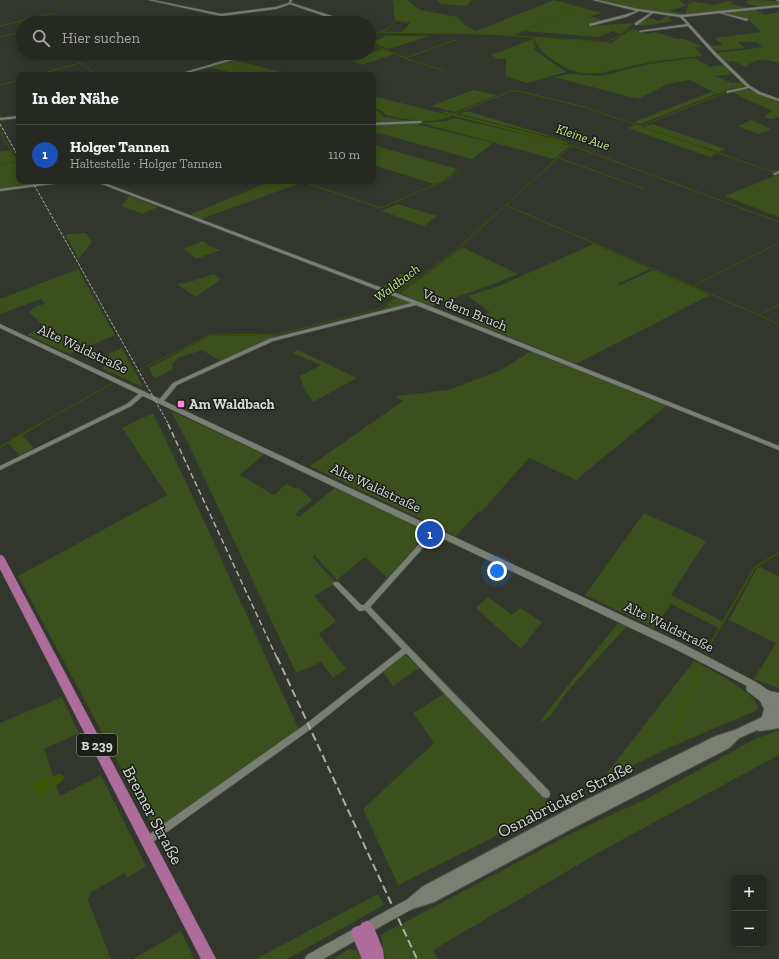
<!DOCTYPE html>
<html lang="de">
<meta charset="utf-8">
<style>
:root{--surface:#262822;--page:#32342f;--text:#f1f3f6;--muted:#a4a6a5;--line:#424440;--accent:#fe86e1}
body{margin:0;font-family:"Zilla Slab",serif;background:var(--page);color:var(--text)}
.controls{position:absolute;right:12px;bottom:12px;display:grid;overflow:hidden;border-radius:8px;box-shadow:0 2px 10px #0003}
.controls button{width:36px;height:36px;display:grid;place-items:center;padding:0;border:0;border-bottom:1px solid var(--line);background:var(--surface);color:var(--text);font:20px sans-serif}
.you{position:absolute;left:497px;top:571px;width:14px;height:14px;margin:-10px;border:3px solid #fff;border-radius:50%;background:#1a73e8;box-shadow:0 0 0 6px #1a73e833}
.badge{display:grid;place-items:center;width:26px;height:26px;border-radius:50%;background:var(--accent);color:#fff;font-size:13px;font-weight:700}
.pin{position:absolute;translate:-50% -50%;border:2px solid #fff;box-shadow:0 1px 4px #0006}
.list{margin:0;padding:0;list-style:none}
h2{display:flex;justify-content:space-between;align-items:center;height:52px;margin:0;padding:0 16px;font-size:17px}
h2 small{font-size:13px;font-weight:400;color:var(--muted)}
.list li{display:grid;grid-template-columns:26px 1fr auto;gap:12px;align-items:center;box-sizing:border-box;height:60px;padding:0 16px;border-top:1px solid var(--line)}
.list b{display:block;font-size:15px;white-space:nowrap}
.list p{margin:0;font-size:13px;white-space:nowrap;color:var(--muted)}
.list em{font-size:13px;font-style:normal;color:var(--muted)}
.icon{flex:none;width:22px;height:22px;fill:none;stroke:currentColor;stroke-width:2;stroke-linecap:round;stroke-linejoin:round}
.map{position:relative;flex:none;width:779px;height:959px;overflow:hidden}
.search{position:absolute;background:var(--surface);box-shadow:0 2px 10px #0003;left:16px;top:16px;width:360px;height:44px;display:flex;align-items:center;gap:10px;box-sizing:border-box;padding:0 14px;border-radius:22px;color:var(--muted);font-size:15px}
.panel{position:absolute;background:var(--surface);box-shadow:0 2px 10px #0003;left:16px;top:72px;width:360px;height:112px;border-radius:8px}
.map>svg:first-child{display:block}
.green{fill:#3b501c}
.water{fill:#3a5602}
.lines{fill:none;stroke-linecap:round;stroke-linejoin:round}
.stream-far2{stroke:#3a5602;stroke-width:1}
.stream-far1{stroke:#3a5602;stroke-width:1.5}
.stream{stroke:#3a5602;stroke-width:2}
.river{fill:#3a5602;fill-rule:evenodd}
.minor-casing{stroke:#4f524b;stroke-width:1.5}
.tertiary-casing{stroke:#4f524b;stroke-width:1}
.secondary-casing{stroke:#4f524b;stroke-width:2}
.primary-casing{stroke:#4f524b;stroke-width:1}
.minor{fill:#7a7f74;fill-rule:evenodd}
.tertiary{fill:#7a7f74;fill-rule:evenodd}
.secondary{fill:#7a7f74;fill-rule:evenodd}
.primary{fill:#ae6c9c;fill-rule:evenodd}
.rail-far2{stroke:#adb0aa;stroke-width:1;stroke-dasharray:3 1.5;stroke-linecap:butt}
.rail-far1{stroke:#adb0aa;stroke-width:1.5;stroke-dasharray:6 3;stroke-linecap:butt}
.rail{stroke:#adb0aa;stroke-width:2;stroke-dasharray:8 4;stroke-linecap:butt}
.secondary-bridge-casing{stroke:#4f524b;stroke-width:12;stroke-linecap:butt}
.secondary-bridge{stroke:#7a7f74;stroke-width:11}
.poi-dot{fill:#fe86e1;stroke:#1b1d19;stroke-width:1.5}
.labels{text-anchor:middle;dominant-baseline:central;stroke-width:3;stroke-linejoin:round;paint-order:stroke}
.far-water-label{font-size:13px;font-style:italic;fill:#c0ec87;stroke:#1b1d19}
.shield{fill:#1b1d19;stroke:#9ea19b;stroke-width:1}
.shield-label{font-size:13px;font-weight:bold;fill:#d6d9d3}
.street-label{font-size:14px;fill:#d6d9d3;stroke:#1b1d19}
.poi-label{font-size:14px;font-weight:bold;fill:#d6d9d3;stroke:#1b1d19;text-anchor:start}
.near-street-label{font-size:17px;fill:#d6d9d3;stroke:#1b1d19}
</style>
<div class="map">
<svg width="779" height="959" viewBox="0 0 779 959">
<rect width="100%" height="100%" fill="#32362d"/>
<path class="green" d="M393 0H407L420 10 458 17 464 25 476 31 554 0 602 13 591 16 603 21 593 22 587 26 635 23 619 34 613 31 598 37 524 31 579 7 512 35 401 33 411 22 395 20Z
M437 0H472L467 6 441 4Z
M596 0H680L686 6 669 11 683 13 682 15C653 15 624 6 596 0Z
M733 0 731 2 733 3 731 4 748 8 685 15 688 6 687 4 693 3 688 1 714 5Z
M749 0 779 1V5L759 7 745 3Z
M753 9 765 15 779 12V63C766 59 756 57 746 67L733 61 724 62 716 53 764 47 756 42H738L745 48 717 51 710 46 723 45 714 38 761 32 748 19 722 13Z
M668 15 670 16 668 19 674 21C665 22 644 27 637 25L648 17 659 21Z
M632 29 647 34 656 32 676 39H684L701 46 696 48 703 56C683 58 662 59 642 63 610 69 586 83 556 62 544 53 540 51 534 37L611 43Z
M383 36H429L389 49 371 42 385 37Z
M533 39 536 48 533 49 566 72 527 83 506 76V59H498L491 55Z
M382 49 394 54 362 65 349 60Z
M694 58 711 67 724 65 734 74 715 76 732 83 742 82 747 86 729 89 717 94 690 80 668 84 638 99 554 77 568 74 602 76 649 64Z
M233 60 292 75H240L209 67Z
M746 89 779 101V117L770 119 764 117 772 111 731 92Z
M473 90 497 95 455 112 431 106Z
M711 92 716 94 641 124 634 122Z
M373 96 452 116C431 125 408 120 386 115L382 111 373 108Z
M373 110 380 112 379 113 384 117 411 121 373 124Z
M464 112H470L567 141 716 196 566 141 460 114Z
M454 118 557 142 569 146 554 159 421 123 446 121Z
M751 120 771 129 758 134 738 126Z
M417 123 420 125 493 143 472 159 379 133 373 134V125Z
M652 124 726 149 719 152 644 127Z
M635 125 717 153 710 157 628 128Z
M373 145 457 169 444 180 434 184 373 165Z
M10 151 16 161 0 164V152Z
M19 162V181H29L31 185 0 189V165Z
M777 175H779V217L725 196Z
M272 181 301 183 201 219 189 215Z
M129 196 157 207 143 214 122 206Z
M398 204 437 216 424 226 381 211Z
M86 233 92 242 79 259 66 236 68 234Z
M202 241 208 244 207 245 220 250 196 259 184 249Z
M594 244 650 269 618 284 620 285 653 270 710 295 578 363H574L471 321 490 312 468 296 499 286Z
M462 247 518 274 496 283 432 306 400 294Z
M78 269 115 335 70 354 27 335 44 326 29 312 34 308 45 303 41 299 0 314V299Z
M214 274 221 279 196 297 177 284 186 283Z
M400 274 418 277 396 293 381 288Z
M396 297 409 302V304L380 311Z
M279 335 221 361 202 350 178 358 172 364 173 369 156 378 151 374 149 368 210 336Z
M122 348 143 387 103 369 110 353Z
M298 350 357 378 313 402 305 391 300 376 321 365 293 353Z
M531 351 666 406 576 480 529 458 481 512 479 511 456 536 310 466 403 401 396 397 398 396 448 390 501 370Z
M171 411 264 454 240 475 274 495 286 484 296 489 298 487 312 500 295 514 299 517 335 488 427 531 428 534 387 578 365 557 337 580 314 555 313 557 336 583 314 596 336 621 319 634 346 669 333 678 321 662 296 673 189 445Z
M153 413 194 499 299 730 155 831 18 576 167 495 122 428Z
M22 435 34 448 20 456 8 443Z
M644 513 706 541 671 595 722 621 719 628 671 604 654 629 650 627 651 626 585 595Z
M760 567 779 576V688L754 679 776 643 729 620 757 568Z
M488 597 512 615 520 608 542 622 521 649 476 608Z
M618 623 627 626 566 693 552 714 540 724 546 713Z
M405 654 419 668 393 686 383 672Z
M694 661C710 670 754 690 758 708L755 711 673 746 601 781Z
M444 694 554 807 398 885 363 809 434 743 413 713Z
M62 697 79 733 44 749 60 796 101 775 146 866 127 878 125 873 90 893 88 900 111 959H0V723Z
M779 730V755L605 849 433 950 438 959H385L381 935 574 832 648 798 755 739Z
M378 894 384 905 287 959H256Z
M181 931 194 959H133Z
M349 949 357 951 362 959H333Z"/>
<path class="water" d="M58 774 63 775 64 779 53 789 52 786 46 789 43 795H41L31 785 44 780 49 783 52 780 53 777Z"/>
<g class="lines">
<path class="stream-far2" d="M396 20 416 23
M19 21 23 25
M302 21V23
M0 26 54 13
M381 32 487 34 608 42 629 29
M377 33 388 29 396 20 393 0
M514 35 578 8
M0 37 23 32
M533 37C538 48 545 55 556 61 586 81 607 71 639 64 655 61 672 59 688 57
M369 43 410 60 445 71
M65 53 98 75
M242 58 279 53
M405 58 456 40
M242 61 229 69 246 75
M37 75 80 63
M0 85 19 80
M373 107 421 120 423 123 466 130 535 149 644 189
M0 114 1 117
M452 115 511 91H518L584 107 779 174
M15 118H19
M420 120 429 117 449 116
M641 126 731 90 746 87
M0 131 17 161
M565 143 779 222
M0 152 11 151
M0 165 19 161
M773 172 779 170
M300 181 381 208 445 180 459 170
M506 205 779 324
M693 286 779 243
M760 315 779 305
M147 366 211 335 280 334 379 309 464 243 572 145
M140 370 143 368
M127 376 137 371
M122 379 124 377
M38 425 111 384"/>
<path class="stream-far1" d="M0 447 40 424
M705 653 755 567 779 553"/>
<path class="stream" d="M670 742 700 663"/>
<path class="river" d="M443 111 567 142V143L563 144 443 113Z"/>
<g class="minor-casing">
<path id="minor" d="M149 0H153L221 14 276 7 289 3 290 0H292L291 3 338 18 342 23H340L336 20 290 4 276 9 221 16Z
M593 0H597L638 9 681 15 779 5V7L722 13 748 19 747 21 720 13 683 17 717 54 750 86 760 92 779 99V101L758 94 749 88 727 93V91L747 87 715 56 688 26 640 32 639 31 687 24 680 17 653 13 637 25H635V23L651 13 639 11 626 17 590 26 589 24 624 15 637 11Z
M777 0H779V1H777Z
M267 53H274L236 59 180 75H176L236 57Z
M19 116V118L0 120V118Z
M421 121 422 122 420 123 373 125V123Z
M779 171V173L775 175 773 174Z
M59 181H69L67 182 0 191V189Z
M94 181H99L419 302 779 446V450L416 305 273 341 177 385 163 402H159V400L173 383 269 339 412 303Z
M143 391 145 392V394L131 406 0 470V466L127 404 141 392Z
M433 529H437L438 531 370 607 549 791 550 794 549 797 546 798 543 797 406 653 312 728 150 844 147 845 144 844 143 841 144 838 306 724 402 649 365 610 360 611 358 610 333 584 334 582H338L361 605H364Z"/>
</g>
<g class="tertiary-casing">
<path id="tertiary" d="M0 324 683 644 756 682 779 697V714L773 711 769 723 766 724 763 723 761 720 764 709 760 701 747 691 746 688 747 686 677 650 0 328Z"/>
</g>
<g class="secondary-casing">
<path id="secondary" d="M769 691 779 693V701L765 698 764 695 765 692Z
M779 709V728L760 731 757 730 739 738 729 748 573 828 434 902 412 909 408 907 406 903 408 899 422 887 578 804 716 736 735 730Z
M379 915 383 917 385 921 383 925 323 959H305L307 955Z"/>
</g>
<g class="primary-casing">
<path id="primary" d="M0 555 3 556 5 559 216 959H201L0 569Z
M367 921 372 923 383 950 384 959H362L351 933 353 928 358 926 360 927 362 923Z"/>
</g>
<use href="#minor" class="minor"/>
<use href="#tertiary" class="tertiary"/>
<use href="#secondary" class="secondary"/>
<use href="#primary" class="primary"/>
<path class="rail-far2" d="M0 124 19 158
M32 181 169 425"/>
<path class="rail-far1" d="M168 424 277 658"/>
<path class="rail" d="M277 657 417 959"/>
<g class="secondary-bridge-casing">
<path id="secondary-bridge" d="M379 921 412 903"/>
</g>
<use href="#secondary-bridge" class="secondary-bridge"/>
</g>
<rect class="poi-dot" x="177" y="400" width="8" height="8" rx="2"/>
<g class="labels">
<g class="far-water-label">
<text transform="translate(583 137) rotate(19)">Kleine Aue</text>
<text transform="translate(397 283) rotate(-37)">Waldbach</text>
</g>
<rect class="shield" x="77" y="734" width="40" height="22" rx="3"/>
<g class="shield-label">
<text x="97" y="745">B 239</text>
</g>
<g class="street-label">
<text transform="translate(465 310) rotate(22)">Vor dem Bruch</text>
<text transform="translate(83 349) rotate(25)">Alte Waldstraße</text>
<text transform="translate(376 488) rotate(25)">Alte Waldstraße</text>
<text transform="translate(669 627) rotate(26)">Alte Waldstraße</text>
</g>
<g class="poi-label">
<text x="189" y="404">Am Waldbach</text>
</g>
<g class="near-street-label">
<text transform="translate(565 799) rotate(-27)">Osnabrücker Straße</text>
<text transform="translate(153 815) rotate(62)">Bremer Straße</text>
</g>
</g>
</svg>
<div class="controls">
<button>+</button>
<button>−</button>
</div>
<div class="you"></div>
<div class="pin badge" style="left:430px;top:534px;background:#1a4fb4">1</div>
<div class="search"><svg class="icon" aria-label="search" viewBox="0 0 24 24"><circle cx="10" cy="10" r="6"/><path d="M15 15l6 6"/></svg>Hier suchen</div>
<section class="panel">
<h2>In der Nähe<small></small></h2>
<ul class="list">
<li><span class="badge" style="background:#1a4fb4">1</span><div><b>Holger Tannen</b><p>Haltestelle · Holger Tannen</p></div><em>110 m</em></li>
</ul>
</section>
</div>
